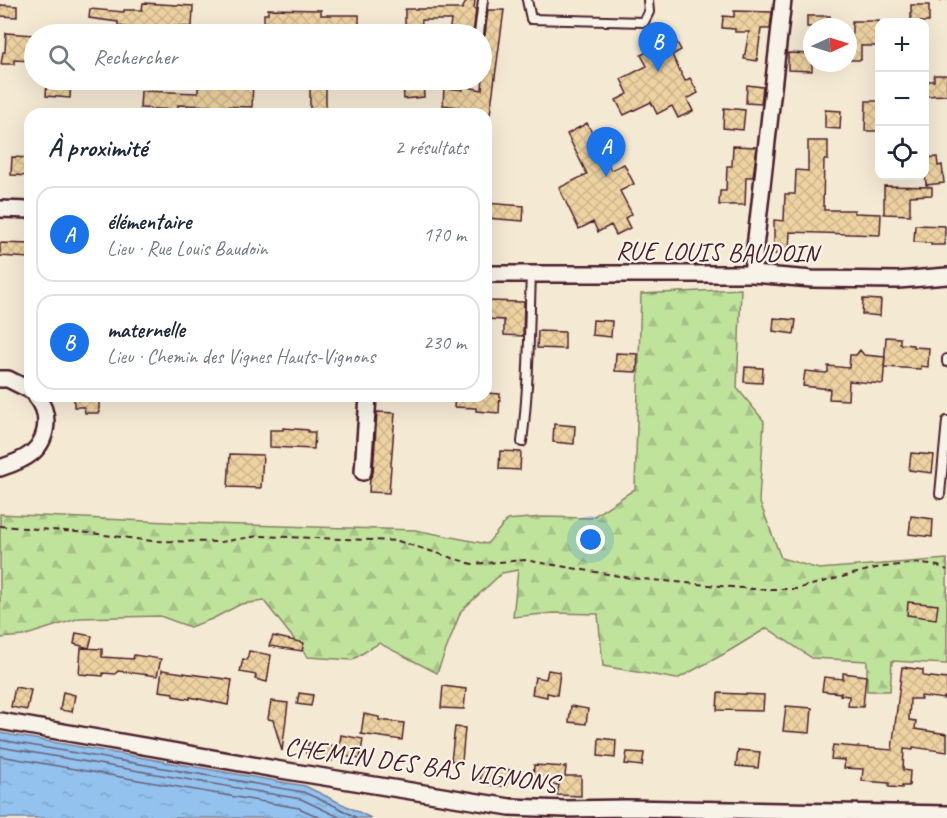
<!DOCTYPE html>
<html lang="fr">
<meta charset="utf-8">
<style>
:root{--surface:#fff;--page:#f6f6f7;--text:#1f2937;--muted:#747a83;--line:#e0e1e3;--accent:#1a73e8}
body{margin:0;font-family:Caveat,sans-serif;background:var(--page);color:var(--text)}
.controls{position:absolute;right:18px;top:18px;display:grid;overflow:hidden;border-radius:12px;box-shadow:0 6px 24px #0002}
.controls button{width:54px;height:54px;display:grid;place-items:center;padding:0;border:0;border-bottom:2px solid var(--line);background:var(--surface);color:var(--text);font:30px sans-serif}
.compass{position:absolute;left:803px;top:18px;width:54px;height:54px;border-radius:50%;background:var(--surface);box-shadow:0 6px 24px #0002;rotate:86deg}
.you{position:absolute;left:591px;top:540px;width:21px;height:21px;margin:-15px;border:4px solid #fff;border-radius:50%;background:#1a73e8;box-shadow:0 0 0 9px #1a73e833}
.badge{display:grid;place-items:center;width:39px;height:39px;border-radius:50%;background:var(--accent);color:#fff;font-size:20px;font-weight:700}
.pin{position:absolute;translate:-50% -50px;filter:drop-shadow(0 2px 3px #0008)}
.pin::after{content:'';position:absolute;top:32px;width:21px;height:18px;background:inherit;clip-path:polygon(0 0,100% 0,50% 100%)}
.list{margin:0;padding:0;list-style:none}
h2{display:flex;justify-content:space-between;align-items:center;height:78px;margin:0;padding:0 24px;font-size:26px}
h2 small{font-size:20px;font-weight:400;color:var(--muted)}
.list li{display:grid;grid-template-columns:39px 1fr auto;gap:18px;align-items:center;box-sizing:border-box;height:96px;margin:0 12px 12px;padding:0 12px;border:2px solid var(--line);border-radius:18px}
.list b{display:block;font-size:22px;white-space:nowrap}
.list p{margin:0;font-size:20px;white-space:nowrap;color:var(--muted)}
.list em{font-size:20px;font-style:normal;color:var(--muted)}
.icon{flex:none;width:33px;height:33px;fill:none;stroke:currentColor;stroke-width:2;stroke-linecap:round;stroke-linejoin:round}
.map{position:relative;flex:none;width:947px;height:818px;overflow:hidden}
.search{position:absolute;background:var(--surface);box-shadow:0 6px 24px #0002;left:24px;top:24px;width:468px;height:66px;display:flex;align-items:center;gap:15px;box-sizing:border-box;padding:0 21px;border-radius:33px;color:var(--muted);font-size:22px}
.panel{position:absolute;background:var(--surface);box-shadow:0 6px 24px #0002;left:24px;top:108px;width:468px;height:294px;border-radius:18px}
.map>svg:first-child{display:block}
.forest{fill:url(#forest-firs);stroke:#858164;stroke-width:1.5}
.water{fill:url(#water-ripples);stroke:#75819f;stroke-width:1.5}
.lines{fill:none;stroke-linecap:round;stroke-linejoin:round}
.shore{stroke:#676079;stroke-width:1.5}
.building{fill:url(#building-cross-hatch);stroke:#4a1f2b;stroke-width:1.5}
.service-casing{stroke:#4a1f2b;stroke-width:12}
.minor-casing{stroke:#4a1f2b;stroke-width:20}
.path{stroke:#4a1f2b;stroke-width:2;stroke-dasharray:6 4.5;stroke-linecap:butt}
.service{stroke:#f7f3e8;stroke-width:8}
.minor{stroke:#f7f3e8;stroke-width:15}
.labels{text-anchor:middle;dominant-baseline:central;stroke-width:4.5;stroke-linejoin:round;paint-order:stroke}
.street-label{font-size:26px;fill:#4a1f2b;stroke:#f7f3e8}
</style>
<div class="map">
<svg width="947" height="818" viewBox="0 0 947 818">
<defs>
<pattern id="forest-firs" width="22" height="20" patternUnits="userSpaceOnUse" patternTransform="scale(1.5)"><rect width="22" height="20" fill="#c0e39c"/><path d="M5 1l3.5 6h-7zM16 11l3.5 6h-7z" fill="#a6c287"/></pattern>
<pattern id="water-ripples" width="26" height="14" patternUnits="userSpaceOnUse" patternTransform="scale(1.5)"><rect width="26" height="14" fill="#92c2ed"/><path d="M2 4q2-2 4 0t4 0M15 11q2-2 4 0t4 0" fill="none" stroke="#7fa6cb"/></pattern>
<pattern id="building-cross-hatch" width="8" height="8" patternUnits="userSpaceOnUse" patternTransform="scale(1.5)"><rect width="8" height="8" fill="#eed3a2"/><path d="M0 0l8 8M0 8l8-8" fill="none" stroke="#ceb58c"/></pattern>
</defs>
<rect width="100%" height="100%" fill="#f4e9d3"/>
<filter id="ink" filterUnits="userSpaceOnUse"><feTurbulence type="fractalNoise" baseFrequency=".0167" numOctaves="2"/><feDisplacementMap in="SourceGraphic" scale="12" xChannelSelector="R" yChannelSelector="G"/><feConvolveMatrix kernelMatrix="1 2 1 2 8 2 1 2 1" color-interpolation-filters="sRGB"/></filter>
<g filter="url(#ink)">
<path class="forest" d="M741 289 737 388 764 421 759 500 781 558 819 569 947 559V664L892 661 890 691H867V661L812 658 767 628 724 654 677 679 603 666 598 614 554 613 513 617 518 570 502 573 461 611 437 673 379 643 352 660 308 657 264 601 241 604 212 619 190 627 160 616 80 618 23 636 0 638V514L209 524 415 530 487 544 507 520 542 517 591 518 635 489 641 294Z
M626 810 698 818H603Z"/>
<path class="water" d="M0 733 305 786 371 818H0Z"/>
<g class="lines">
<path class="shore" d="M0 740 303 792 335 806 357 818
M0 747 301 799 341 818
M0 756 299 808 321 818"/>
</g>
<path class="building" d="M467 0H475L474 9H476L473 34H449L451 20H422L421 34H405V9H462Z
M143 3 193 6 192 27 170 26 169 28H132L118 26V22L89 18 90 9 124 12V10H142Z
M0 5 17 6V17L0 16Z
M911 5H929V22H911Z
M268 9 321 10V15H359V32L296 30V34H272V30H264V14H268Z
M488 10H504L490 114H478V110L443 105 444 88 463 90V86L482 90 485 47 483 38 485 35Z
M734 11 772 12 770 29H761L757 61 744 59 749 32H735V29L722 28 723 16 734 17Z
M807 16H830V27H807Z
M852 21H879V46H861V60H848L849 36H852Z
M6 33 34 35V61L14 60V64H1L3 52H5Z
M674 37 681 50 672 55 685 81 690 78 698 93 687 99 693 111 678 118 672 106 657 114 651 102 624 115 616 100 628 94 621 79 647 66 641 55Z
M788 53 812 54V71L788 70Z
M934 75H947V95L924 96V81H934Z
M47 80H71L70 98 46 96Z
M198 80H253L252 107 178 105V110L140 108 141 91 198 93Z
M310 80H326V114H310Z
M423 81 424 97 404 99 403 83Z
M747 85 763 87 761 104 746 103Z
M866 101H879V131H865Z
M724 108 745 110 743 130 723 128Z
M825 110 841 111 840 129 825 128Z
M587 123 611 170 624 164 634 184 620 191 632 214 625 218 630 228 616 235 611 225 598 232 593 222 579 229 559 188 587 174 567 134Z
M808 141H828V160H824L823 206H824V210H854V213L881 214 880 235 790 232 789 254H774V220L784 221 785 194H795L796 170 808 171Z
M733 146 757 147 753 177H746L745 205H719L720 191H726L727 166H732Z
M12 157 30 158V176L11 175Z
M937 157 938 166 942 165 944 183 926 185 924 158Z
M884 186 932 187V195L910 196V215L884 214Z
M486 203 524 206 523 221 486 218Z
M915 225 945 226V245H931V243L914 242Z
M0 243 30 244V258L0 256Z
M863 299 881 300 880 316 862 314Z
M486 301 524 302 523 336 504 335V320L486 319Z
M774 318 796 320 794 334 773 331Z
M593 320 612 321 611 337 592 335Z
M538 331 565 332V349L537 348Z
M886 337 900 338V344L913 345V347L929 348 928 367 921 366V369L884 367Z
M860 350 864 355 885 357 883 384 849 381 848 400 829 399 830 389 803 386 805 371 826 373 828 372V366L849 368 850 355H856Z
M616 353 638 354 637 372 615 371Z
M745 367 763 368 762 383 744 382Z
M486 393 500 394 499 413 476 411V408L454 407 455 396H486Z
M74 396H99V413H85L84 407H74Z
M377 412 395 413 389 493 369 492 370 478 373 473Z
M554 424 575 426 574 444 553 442Z
M283 428 308 430V432H315L314 449 270 447V430H283Z
M500 451 521 452 520 470 499 469Z
M911 453 934 455 932 473 909 470Z
M230 454 263 455 261 488 228 487Z
M911 516 933 519 932 537 909 534Z
M908 602 938 605 936 619 907 615Z
M76 633 92 636 89 648 74 644Z
M273 636 304 643 302 651 269 646Z
M81 648 102 649V657L133 659 134 655 161 659 157 676 118 671 115 674 103 673V676L79 674Z
M249 651 271 655 267 682 255 679 256 675 240 672 243 659 247 660Z
M902 667 923 670V676L947 679V698L944 697V699L921 696V699H910L909 720 916 721 915 729 947 734V752L913 747V750L904 749 903 770 910 771 909 786H902V788L889 787V783L862 781 863 769 844 768 845 760 831 759 833 745 892 750Z
M162 670 232 680 228 705 190 697V699L173 696V693L159 691Z
M548 670 560 672 557 695 547 693V697L532 694 535 677 546 679Z
M843 673 866 676 863 707 848 706 849 696 840 695 841 693 822 691 824 677 843 679Z
M443 686 466 689 464 709 441 708Z
M15 687 31 690 27 710 11 707Z
M63 692 75 695 72 712 60 710Z
M299 693 313 695 311 706 297 704Z
M718 693 764 695 763 711 717 710Z
M271 701 288 703 282 751 273 720 268 719Z
M571 706 588 709 586 724 569 722Z
M786 706 812 708 810 733 783 731Z
M364 714 379 717V720L404 723 402 740 361 734Z
M455 727 465 728 462 761H451Z
M341 735 363 739 360 759 338 755Z
M599 738 616 740 615 758 598 756Z
M308 743 335 746 332 761 316 759 317 756 306 754Z
M738 750 760 752 758 768 736 766Z
M627 752 644 753 642 766 625 764Z
M534 765 566 767 565 776H581V796L557 795 559 785 533 783Z
M482 766 510 770 507 787 480 783Z"/>
<g class="lines">
<g class="service-casing">
<path id="service" d="M527 0 531 19 644 22 649 12 648 0
M479 34 483 0
M947 359V362
M522 442C529 387 529 329 531 273
M940 494 947 421"/>
</g>
<g class="minor-casing">
<path id="minor" d="M0 209 30 210
M486 274H752L812 279 898 280 947 276
M752 274 783 0
M0 379H8L30 390
M0 468C25 460 45 451 46 422 46 412 42 403 36 396
M363 472 368 396
M0 721 281 770 510 807 565 809 626 808 947 814"/>
</g>
<path class="path" d="M936 0H947
M0 526 90 533 152 541 221 542 258 536 398 541 472 564 525 560 631 578 753 589H796L876 568 916 563 938 566 947 570"/>
<use href="#service" class="service"/>
<use href="#minor" class="minor"/>
</g>
</g>
<g class="labels">
<g class="street-label">
<text transform="translate(717 252) rotate(1)">RUE LOUIS BAUDOIN</text>
<text transform="translate(421 765) rotate(8)">CHEMIN DES BAS VIGNONS</text>
</g>
</g>
</svg>
<div class="controls">
<button>+</button>
<button>−</button>
<button><svg class="icon" aria-label="locate" viewBox="0 0 24 24"><circle cx="12" cy="12" r="6"/><path d="M12 2v4M12 18v4M2 12h4M18 12h4"/></svg></button>
</div>
<svg class="compass" viewBox="-18 -18 36 36"><path d="M0-13l5 13h-10z" fill="#e53935"/><path d="M0 13l5-13h-10z" fill="#747a83"/></svg>
<div class="you"></div>
<div class="pin badge" style="left:606px;top:177px">A</div>
<div class="pin badge" style="left:658px;top:72px">B</div>
<div class="search"><svg class="icon" aria-label="search" viewBox="0 0 24 24"><circle cx="10" cy="10" r="6"/><path d="M15 15l6 6"/></svg>Rechercher</div>
<section class="panel">
<h2>À proximité<small>2 résultats</small></h2>
<ul class="list">
<li><span class="badge">A</span><div><b>élémentaire</b><p>Lieu · Rue Louis Baudoin</p></div><em>170 m</em></li>
<li><span class="badge">B</span><div><b>maternelle</b><p>Lieu · Chemin des Vignes Hauts-Vignons</p></div><em>230 m</em></li>
</ul>
</section>
</div>
